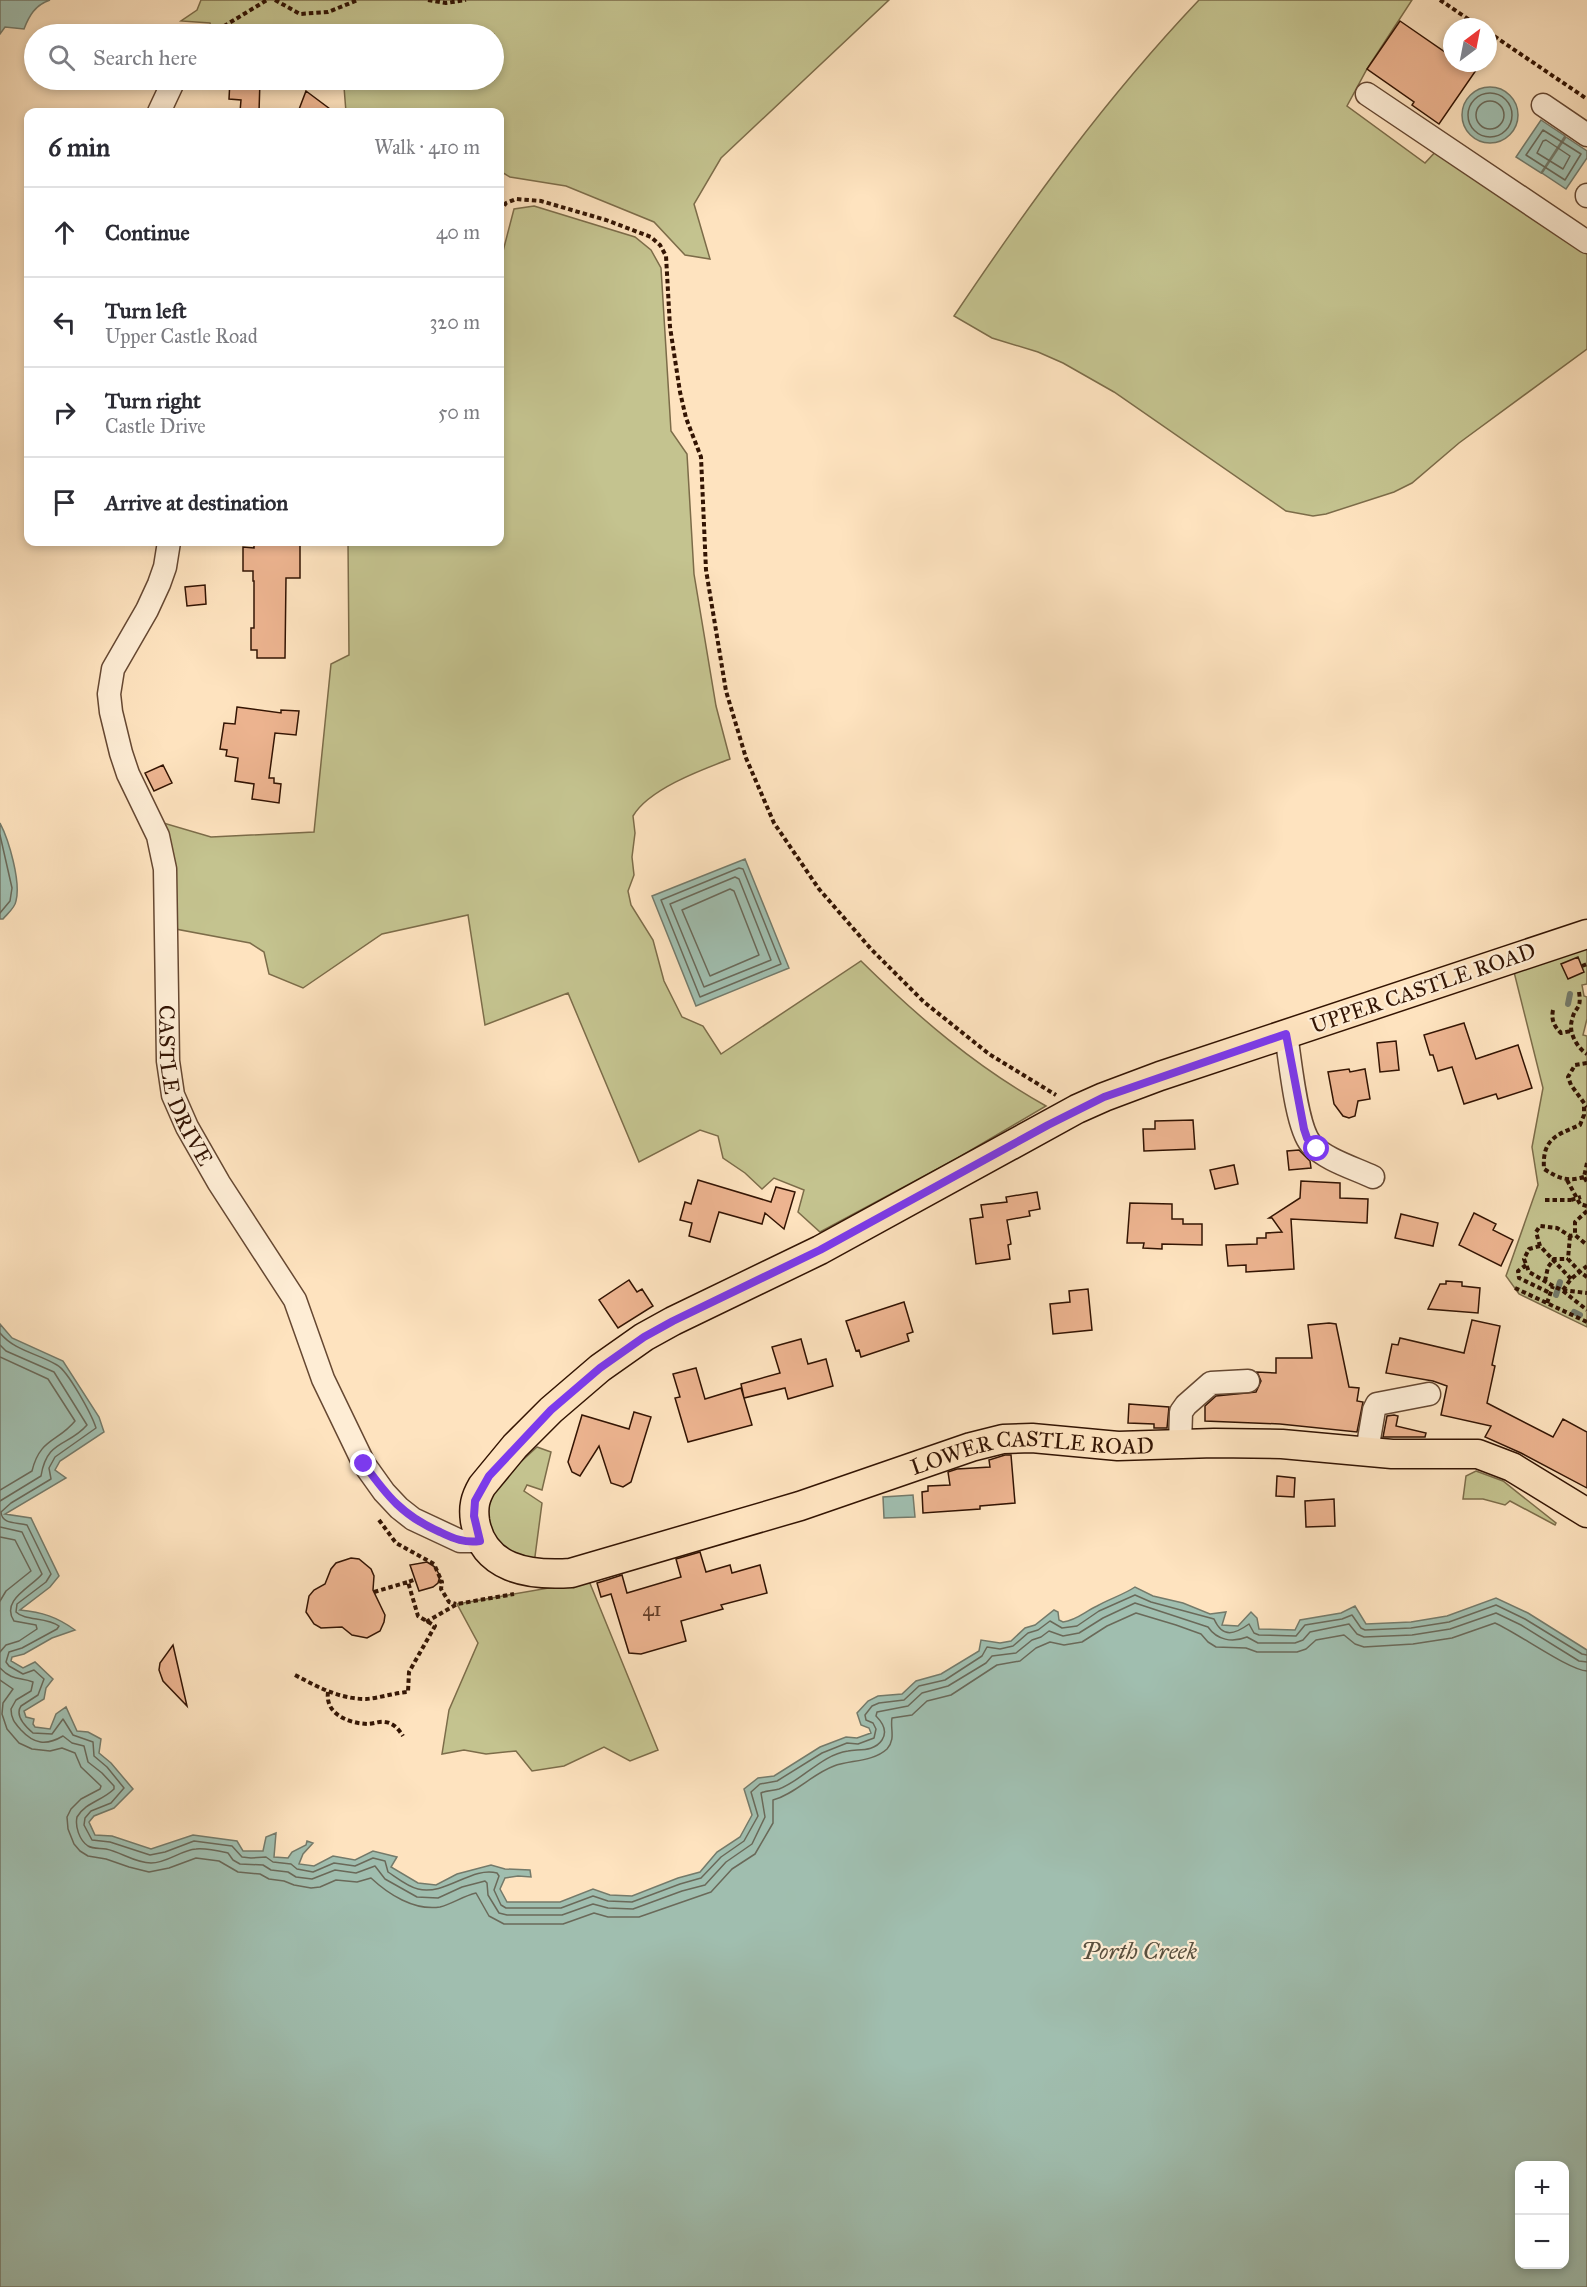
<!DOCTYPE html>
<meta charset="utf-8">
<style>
:root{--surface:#fff;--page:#f2f2f3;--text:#2b2b33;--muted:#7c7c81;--line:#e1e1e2}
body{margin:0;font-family:"IM FELL Great Primer",serif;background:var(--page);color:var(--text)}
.controls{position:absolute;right:18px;bottom:18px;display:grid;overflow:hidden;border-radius:12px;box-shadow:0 3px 9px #0003}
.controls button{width:54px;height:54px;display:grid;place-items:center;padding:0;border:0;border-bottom:2px solid var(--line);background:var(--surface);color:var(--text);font:30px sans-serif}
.compass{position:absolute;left:1443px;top:18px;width:54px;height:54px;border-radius:50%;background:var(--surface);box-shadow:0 3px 9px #0003;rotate:32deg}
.stop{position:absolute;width:18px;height:18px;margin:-14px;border:4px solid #7c3aed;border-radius:50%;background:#fff}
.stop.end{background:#7c3aed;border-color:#fff;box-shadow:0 2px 6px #0008}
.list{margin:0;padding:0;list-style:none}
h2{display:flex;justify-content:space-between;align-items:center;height:78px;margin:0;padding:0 24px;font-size:26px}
h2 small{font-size:20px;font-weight:400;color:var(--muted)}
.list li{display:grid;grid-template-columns:39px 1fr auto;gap:18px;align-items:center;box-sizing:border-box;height:90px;padding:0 24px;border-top:2px solid var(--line)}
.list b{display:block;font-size:22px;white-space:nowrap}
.list p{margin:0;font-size:20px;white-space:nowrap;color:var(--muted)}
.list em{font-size:20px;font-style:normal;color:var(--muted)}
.icon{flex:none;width:33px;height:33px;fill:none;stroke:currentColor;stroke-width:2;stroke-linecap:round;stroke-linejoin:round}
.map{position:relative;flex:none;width:1587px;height:2287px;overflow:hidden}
.search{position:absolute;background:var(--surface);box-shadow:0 3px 9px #0003;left:24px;top:24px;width:480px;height:66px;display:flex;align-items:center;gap:15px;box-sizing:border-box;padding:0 21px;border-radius:33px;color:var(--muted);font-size:22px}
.panel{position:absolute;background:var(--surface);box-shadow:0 3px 9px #0003;left:24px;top:108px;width:480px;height:438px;border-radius:12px}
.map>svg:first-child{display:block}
.green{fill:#c4c38f;stroke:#7c6c49;stroke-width:1.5}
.water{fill:#a0beaf;stroke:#747a6a;stroke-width:1.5;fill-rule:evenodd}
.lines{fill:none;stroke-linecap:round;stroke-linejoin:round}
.shore{stroke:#6a6959;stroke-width:1.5}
.stream{stroke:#747a6a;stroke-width:6}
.building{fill:#edb490;stroke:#331403;stroke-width:1.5}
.minor-casing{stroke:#664832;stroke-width:25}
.major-casing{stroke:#331403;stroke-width:31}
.path{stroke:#331403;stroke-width:4;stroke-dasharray:4.5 3;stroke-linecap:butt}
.minor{stroke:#feedd5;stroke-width:22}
.major{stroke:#fee3bf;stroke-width:28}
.path-bridge{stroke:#331403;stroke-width:4;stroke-dasharray:4.5 3;stroke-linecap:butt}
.route{stroke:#7c3aed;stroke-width:8}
.labels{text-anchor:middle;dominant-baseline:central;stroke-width:4.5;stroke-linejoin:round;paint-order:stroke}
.number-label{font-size:20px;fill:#623c26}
.street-label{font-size:22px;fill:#331403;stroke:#feedd5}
.water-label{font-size:24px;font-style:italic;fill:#59503f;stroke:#feedd5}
</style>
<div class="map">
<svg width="1587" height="2287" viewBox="0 0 1587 2287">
<rect width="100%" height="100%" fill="#fee3bf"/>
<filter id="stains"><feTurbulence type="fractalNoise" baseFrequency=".00333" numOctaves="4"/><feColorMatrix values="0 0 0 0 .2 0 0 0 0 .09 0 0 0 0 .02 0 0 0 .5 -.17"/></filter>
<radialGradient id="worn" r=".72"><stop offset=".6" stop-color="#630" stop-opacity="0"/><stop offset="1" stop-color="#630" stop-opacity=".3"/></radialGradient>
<path class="green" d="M201 0H889L721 158 694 204 710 259 685 255 654 222 566 186 510 177 500 171V112H346L344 87 335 80H494V34H213L210 23 181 21 197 10Z
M1199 0H1412L1367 69 1347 106 1425 163 1439 148 1587 250V349L1459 443 1412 483 1394 492 1326 514 1313 516 1286 511 1114 392 1063 363 1038 352 992 338 954 316C1030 203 1105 99 1199 0Z
M534 206 635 237 651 250 661 268 671 431 687 454 694 574 716 706 730 759C701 770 649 789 633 816L635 833 632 857 634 875 628 891 631 905 653 940 664 981 682 1017 703 1026 721 1054 861 961C918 1017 976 1067 1046 1106L956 1159 820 1232 798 1212 804 1190 774 1178 762 1189 745 1173 723 1158 718 1136 700 1130 639 1162 568 993 485 1025 468 915 382 934 303 988 269 974 264 952 250 943 165 927 150 819 211 837 314 832 331 664 349 655 348 542H500V284L502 283V255L514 209Z
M1587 943V984L1582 985 1584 996 1587 997V1019L1583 1035 1587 1036V1327L1519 1294 1506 1276 1538 1185 1532 1147 1543 1088 1513 968Z
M537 1447 551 1452 542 1490 527 1485 524 1491 542 1503 534 1564 493 1543 483 1515 493 1487Z
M1476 1471 1503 1481 1556 1523 1555 1525 1510 1501 1505 1505 1483 1499H1463L1466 1476Z
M589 1581 658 1750 630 1761 604 1747 564 1766 532 1771 516 1751 486 1754 464 1750 442 1754 449 1710 478 1643 457 1604Z"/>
<path class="water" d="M0 0H50C35 5 29 16 24 29L5 27 0 34Z
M1462 115a28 28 0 1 1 56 0a28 28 0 1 1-56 0Z
M1541 120 1565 136 1541 173 1516 157Z
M1566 137 1587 151V158L1566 189 1542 173Z
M0 823C9 840 21 882 16 901 15 908 7 914 3 919H0Z
M745 859 789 968 696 1006 652 896Z
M0 1324 12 1338 63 1361 99 1417 104 1432 60 1461 55 1470 66 1478 5 1514 31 1518 59 1576 50 1587 20 1610C42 1612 57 1617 75 1630L52 1638 24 1654 12 1657 11 1661 23 1668 35 1662 53 1679 46 1688 44 1699 24 1711 26 1717 34 1719 33 1724 35 1727 50 1729 56 1714 66 1707 77 1731 88 1732 101 1739 99 1753 111 1763 133 1789 114 1808 94 1816 89 1822 95 1835 112 1836 151 1849 193 1835 237 1841 243 1851H263L266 1837 276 1833 274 1857 288 1858 292 1852 306 1845 307 1841 313 1843 303 1854 299 1864 314 1866 333 1856 355 1860 373 1851 397 1857 391 1867 418 1883 436 1885 457 1874 491 1865 505 1869 530 1870 531 1877 518 1876 505 1878 500 1889 507 1902H560L593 1889 610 1895 632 1896 678 1878 700 1872 717 1852 740 1837 752 1815 744 1789 758 1778 774 1776 820 1747 846 1737 857 1738 871 1733 869 1728 861 1725 857 1713 868 1701 878 1696 902 1694 916 1681 941 1674 979 1651 981 1640 1000 1643 1011 1641 1025 1628 1035 1625 1054 1610 1058 1612 1059 1620 1063 1622C1077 1620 1084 1612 1097 1606 1109 1599 1123 1595 1135 1587L1153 1596 1183 1603 1210 1614 1226 1612 1222 1625 1238 1626 1251 1612 1257 1618 1259 1629 1295 1630 1300 1620 1341 1613 1355 1606 1366 1624 1411 1622 1447 1616 1496 1598 1528 1613 1587 1650V2287H0ZM1520 2166H1564V2264H1520Z
M913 1495 915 1517 884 1518 883 1497Z"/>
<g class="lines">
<path class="shore" d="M1468 115a22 22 0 1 1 44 0a22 22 0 1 1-44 0Z
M1476 115a14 14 0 1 1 28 0a14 14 0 1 1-28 0Z
M1543 130 1581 154 1565 180 1526 155Z
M1546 140 1570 156 1563 169 1537 153 1543 141Z
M0 835 12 888 10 901 0 913
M739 868 743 869 781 964 700 997 661 900Z
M735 877 739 879 771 960 704 987 670 904Z
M730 889 734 891 759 955 710 976 682 910Z
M0 1333C15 1351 37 1353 57 1365 68 1371 92 1415 96 1428L55 1457 49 1468 51 1479 11 1503 1 1512C2 1525 17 1522 27 1525L51 1574 46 1582 17 1604 16 1612C25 1621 46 1617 59 1626L57 1629 22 1648 9 1652 6 1662 9 1666 23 1674 34 1670 44 1679 38 1695 21 1706C14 1716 26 1727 33 1733L52 1734 63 1719 73 1735 93 1742 94 1756 107 1767 124 1788 111 1803 91 1811 85 1818 84 1825 92 1840 110 1842 150 1855 165 1852 194 1841 232 1846 242 1857 251 1858 266 1857 273 1862 291 1864 297 1869 313 1872 334 1863 355 1866 373 1858 385 1861 388 1872C397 1878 408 1887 418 1889 445 1896 472 1866 497 1873L499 1876 494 1890 501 1905 506 1908H561L593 1896 608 1901 632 1902 680 1884 701 1878 721 1857 744 1841 758 1816 751 1792 760 1784 777 1781 822 1753 847 1743 858 1744 874 1738 876 1729 873 1723 866 1720 865 1715 872 1706 879 1703 904 1700 919 1686 945 1680 982 1656 987 1647 1000 1649 1013 1646 1028 1633 1038 1630 1050 1621 1062 1628 1077 1626 1099 1611 1135 1595 1151 1602 1214 1619C1223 1639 1235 1634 1249 1624L1254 1633 1259 1635 1296 1636 1305 1625 1342 1619 1352 1615 1361 1628 1365 1630 1411 1628 1449 1622 1496 1605 1525 1619 1582 1654 1587 1655
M0 1345 6 1351 54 1372 87 1425C68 1447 47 1439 41 1476L0 1501
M0 1357 48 1379 75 1421C58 1442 40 1438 32 1471L0 1490
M0 1527 22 1532 42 1574C32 1587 0 1600 14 1621L36 1625 37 1629 19 1641 6 1645 0 1652
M0 1537 15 1540 31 1571 6 1591 0 1601
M0 1668C12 1681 20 1677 33 1682L31 1691 16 1700 11 1709C11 1719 15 1723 21 1730 34 1744 46 1746 63 1736L72 1743 84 1746 88 1762 102 1773 114 1786V1789C102 1801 86 1802 77 1817 75 1826 79 1840 88 1846 93 1849 100 1848 106 1849 121 1852 135 1863 151 1863 167 1863 181 1850 196 1849 206 1848 219 1851 228 1853L233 1860 240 1864 263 1865 271 1870 288 1872 296 1877 312 1879 335 1870 356 1873 375 1866 385 1879 417 1897 438 1898 462 1887 485 1881 487 1883 488 1895 499 1913 507 1915H562L593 1904 608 1908 633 1909 682 1891 705 1885 726 1862 752 1844 765 1817 761 1793C767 1790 773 1791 779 1789 803 1780 821 1755 848 1751 859 1749 874 1752 882 1740 888 1731 882 1722 876 1716L877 1712 908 1706 922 1693 948 1686 986 1663 992 1656 1016 1653 1032 1640 1041 1637 1049 1631 1063 1636 1079 1633 1103 1618 1135 1603 1208 1627C1217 1640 1232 1643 1247 1637L1258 1643H1295L1303 1640 1310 1632 1349 1624 1357 1634 1364 1637 1412 1635 1450 1629 1496 1613 1521 1625 1579 1661 1587 1662
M0 1680 13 1689 3 1703 2 1714 7 1729 19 1743 32 1749 50 1751 62 1748 75 1753 81 1767 101 1786 100 1789 81 1799 71 1809 67 1817 68 1829 74 1844 80 1851 88 1856 106 1859 129 1867 149 1872 169 1868 196 1858 219 1861 238 1872 260 1874 269 1879 284 1881 294 1885 311 1888 320 1887 336 1880 357 1882 371 1878C388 1894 414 1911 440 1907 452 1904 463 1896 476 1893L489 1916 504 1924H563L594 1913 608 1917H639L711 1892 732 1869 755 1854 773 1823V1800C795 1794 812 1774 834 1766 850 1760 873 1762 887 1749 896 1739 890 1729 892 1718L912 1715 927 1701 951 1695 997 1665 1020 1661 1036 1648 1050 1642 1064 1645 1082 1642 1107 1626 1136 1613 1176 1625 1201 1634 1208 1642 1216 1647 1246 1648 1257 1652H1297L1306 1649 1316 1640 1344 1635 1355 1644 1364 1647 1413 1644 1452 1638 1495 1623C1516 1632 1570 1671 1587 1671"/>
<path class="stream" d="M1568 1004 1570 994
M1556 1295 1560 1282
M1574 1312 1580 1315"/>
</g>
<path class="building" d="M1400 21 1452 57V63H1481L1439 124 1412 105 1414 102 1367 69Z
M230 80H260L259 112H240L241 100 229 99Z
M306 91 334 112H298Z
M254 542H300V578H286L285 658H257V650H251V628H254V581H253V571H243V547L254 548Z
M205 585 206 604 187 606 185 587Z
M237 707 281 713V710L299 711 296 735 275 733 269 778H274V783L281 784 279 803 252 799 254 784 235 781 238 758 226 756 227 750 220 749 224 723 235 724Z
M163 765 172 783 154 791 145 773Z
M1578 957 1584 972 1568 979 1561 964Z
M1464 1023 1476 1059 1518 1045 1532 1088 1498 1099 1496 1094 1464 1104 1452 1067 1438 1071 1433 1055H1430L1424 1035Z
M1396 1041 1399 1070 1380 1072 1377 1043Z
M1349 1069 1350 1072 1365 1069 1370 1099 1358 1101 1355 1116 1349 1118 1343 1116 1334 1104 1328 1072Z
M1193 1120 1195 1149 1144 1151 1143 1129H1155V1121Z
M1299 1150 1310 1161 1311 1168 1289 1170 1287 1151Z
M1234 1165 1238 1184 1215 1189 1210 1170Z
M698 1180 771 1202 776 1187 795 1192 784 1229 765 1213 762 1224 719 1212 710 1242 689 1236 692 1223 680 1220 685 1202 691 1204Z
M1301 1181 1340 1183V1198L1368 1199 1367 1223 1291 1219 1294 1269 1246 1272V1265L1228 1266 1226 1245 1257 1244V1238H1266V1233L1282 1232 1272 1218H1269L1300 1198Z
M1037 1192 1040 1209 1029 1211 1030 1216 1007 1220 1011 1244 1008 1245 1010 1259 976 1264 970 1219 983 1217 981 1205 1007 1202 1006 1197Z
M1130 1203 1172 1204V1219H1183V1224H1202V1245L1162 1244V1249L1143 1248 1144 1243H1127Z
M1474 1213 1496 1224 1493 1230 1513 1240 1501 1266 1459 1245Z
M1401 1214 1438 1223 1433 1246 1395 1238Z
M629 1280 637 1292 642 1289 653 1306 618 1328 599 1300Z
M1446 1281 1462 1282V1286L1480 1288 1478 1313 1428 1309 1440 1284H1446Z
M1088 1289 1092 1330 1053 1334 1050 1304 1070 1302 1069 1291Z
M904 1302 913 1332 907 1334 909 1341 861 1357 859 1350 856 1351 846 1321Z
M1472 1320 1500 1326 1492 1365 1495 1366 1487 1403 1553 1437 1563 1419 1587 1432V1488L1521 1453 1485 1437 1491 1426 1441 1415 1447 1386 1433 1381 1386 1373 1392 1344 1398 1345 1400 1338 1464 1353Z
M1329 1323 1336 1324 1349 1387 1359 1388 1357 1401 1363 1402 1357 1432 1280 1424 1205 1421V1406L1216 1396 1256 1392 1261 1381 1257 1372 1276 1373V1358H1312L1308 1325Z
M801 1339 808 1364 826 1359 833 1386 788 1399 785 1388 744 1398 741 1384 780 1373 772 1347Z
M696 1368 705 1399 741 1388 752 1425 688 1442 675 1398 680 1397 673 1374Z
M1129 1404 1169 1407 1167 1428H1154V1424L1128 1423Z
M634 1412 651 1417 631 1482 623 1487 611 1483 599 1446 580 1476 572 1472 568 1462 582 1415 629 1429Z
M1394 1415 1398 1416 1396 1426 1426 1433 1425 1437H1383L1387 1416Z
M1005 1455H1011L1015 1503 980 1506V1509L923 1513 922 1492 928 1491V1486L950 1485 948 1472 957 1469 990 1467 989 1460Z
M1277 1476 1295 1478 1294 1497 1276 1496Z
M1334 1499 1335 1526 1306 1527 1305 1501Z
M700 1552 706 1572 730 1565 732 1573 760 1565 767 1593 721 1605 723 1609 681 1621 686 1641 641 1654 629 1653 611 1594 601 1597 597 1583 622 1575 627 1593 681 1577 676 1559Z
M351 1558 359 1559 371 1569 374 1576 373 1590 385 1615 384 1622 380 1631 367 1638 352 1635 342 1627 321 1628 314 1624 306 1612 309 1596 314 1590 325 1584 331 1569 336 1563Z
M427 1562 435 1567 440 1576 438 1583 433 1587 419 1591 410 1565Z
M173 1645 187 1706 163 1681 159 1670 160 1663Z"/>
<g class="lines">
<g class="minor-casing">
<g id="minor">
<path d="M1367 94 1587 242"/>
<path d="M1543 105 1587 135"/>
<path d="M159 112 174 80"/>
<path d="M1587 196V195"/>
<path id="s1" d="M169 542 165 567 159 584 147 610 113 669 109 694 111 712 121 753 128 774 158 836 165 869 168 1061 173 1095 187 1127 219 1183 295 1300 323 1379 364 1464 384 1492 399 1508 413 1519 460 1541H480"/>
<path d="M1286 1034C1290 1058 1296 1127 1311 1144 1326 1160 1354 1168 1373 1177"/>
<path d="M1180 1445 1181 1412 1186 1405 1211 1383 1248 1381"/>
<path d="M1367 1451 1374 1410 1377 1404 1429 1394"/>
</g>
</g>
<g class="major-casing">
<g id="major">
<path id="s2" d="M1587 934 1160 1076 1104 1097 1077 1109 820 1250 673 1321 644 1337 600 1368 551 1410 515 1446 482 1486C475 1498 473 1507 475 1521 483 1569 529 1576 571 1573L800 1506 971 1447 1003 1439 1032 1438 1118 1446 1214 1443 1282 1444 1392 1454H1478L1512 1467 1587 1513"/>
</g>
</g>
<path class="path" d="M275 0 300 14 328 12 358 0
M428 0 446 3 466 0
M1440 0 1480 27
M1488 32 1587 99
M211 34 267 0
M500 212 506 203 516 199 541 201 606 220 651 237 660 245 666 256 670 327 680 392 686 418 701 457 706 570 726 691 746 758 774 823 819 889 871 949 924 1002 989 1054 1056 1095
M1582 966 1587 964
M1579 992C1582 1011 1575 1005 1572 1020 1568 1032 1577 1048 1587 1054
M1553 1010C1551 1020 1554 1026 1561 1033L1571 1031
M1587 1063 1575 1065 1568 1077 1571 1085 1587 1107
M1587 1163 1584 1177 1587 1182
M1584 1177C1567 1182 1558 1178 1544 1169 1542 1139 1556 1135 1580 1125L1584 1115V1104
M1567 1180 1580 1204 1587 1206
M1545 1200H1571
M1587 1211 1575 1222V1235L1587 1245
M1570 1236 1568 1259 1580 1272 1587 1277
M1540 1246 1529 1249 1524 1259 1529 1272 1553 1286 1562 1290 1587 1293
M1526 1265 1518 1271 1519 1278 1550 1293
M1571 1279 1540 1246 1536 1232 1540 1226 1557 1228 1570 1236 1575 1235
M1545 1281 1548 1267 1554 1259H1568
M1515 1288 1587 1322
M1563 1290 1571 1279 1587 1266
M1563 1291 1587 1310
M1547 1303 1553 1286
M379 1520 396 1543 434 1564 442 1582
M439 1581 442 1582 441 1589 449 1602 456 1604
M374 1592 408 1582
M426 1622 457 1604 514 1594
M295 1675C318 1687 339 1699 366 1699 379 1698 394 1693 408 1692L409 1672 435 1626 418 1616 408 1582 414 1580
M328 1692C325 1714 348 1723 367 1724 373 1724 379 1721 385 1722 394 1723 399 1730 403 1736"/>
<use href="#minor" class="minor"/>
<use href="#major" class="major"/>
<path class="path-bridge" d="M1571 1200 1581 1197"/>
</g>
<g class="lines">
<path class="route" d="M364 1464C387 1496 403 1516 440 1532 454 1539 465 1543 480 1541L474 1516 475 1501 489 1476 551 1410 600 1368 644 1337 673 1321 820 1250 1048 1125 1104 1097 1286 1034 1304 1129 1307 1138 1317 1149"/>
</g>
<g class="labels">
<g class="number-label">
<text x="652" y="1609">41</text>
</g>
<g class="street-label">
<text transform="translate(1423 988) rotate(-19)">UPPER CASTLE ROAD</text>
<text stroke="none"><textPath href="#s1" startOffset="570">CASTLE DRIVE</textPath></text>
<text stroke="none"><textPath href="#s2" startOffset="1888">LOWER CASTLE ROAD</textPath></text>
</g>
<g class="water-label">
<text x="1139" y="1951">Porth Creek</text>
</g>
</g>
<rect width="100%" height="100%" filter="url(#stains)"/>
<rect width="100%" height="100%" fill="url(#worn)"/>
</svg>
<div class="controls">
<button>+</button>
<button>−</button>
</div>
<svg class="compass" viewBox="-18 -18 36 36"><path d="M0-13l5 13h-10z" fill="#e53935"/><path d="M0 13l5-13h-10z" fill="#7c7c81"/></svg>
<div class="stop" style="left:1317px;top:1149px"></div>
<div class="stop end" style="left:364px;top:1464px"></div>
<div class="search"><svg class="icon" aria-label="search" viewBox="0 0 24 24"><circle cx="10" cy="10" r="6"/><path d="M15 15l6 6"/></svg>Search here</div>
<section class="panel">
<h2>6 min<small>Walk · 410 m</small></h2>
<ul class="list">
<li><svg class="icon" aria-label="ahead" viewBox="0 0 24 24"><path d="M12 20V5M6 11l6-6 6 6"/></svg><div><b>Continue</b></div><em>40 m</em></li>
<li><svg class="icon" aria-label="left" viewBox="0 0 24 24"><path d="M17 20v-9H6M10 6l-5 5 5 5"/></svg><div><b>Turn left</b><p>Upper Castle Road</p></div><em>320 m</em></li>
<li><svg class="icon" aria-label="right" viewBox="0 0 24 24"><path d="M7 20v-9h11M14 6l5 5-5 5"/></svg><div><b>Turn right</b><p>Castle Drive</p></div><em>50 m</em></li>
<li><svg class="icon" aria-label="arrive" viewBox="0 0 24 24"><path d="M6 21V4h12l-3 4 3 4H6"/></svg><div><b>Arrive at destination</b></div></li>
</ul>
</section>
</div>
